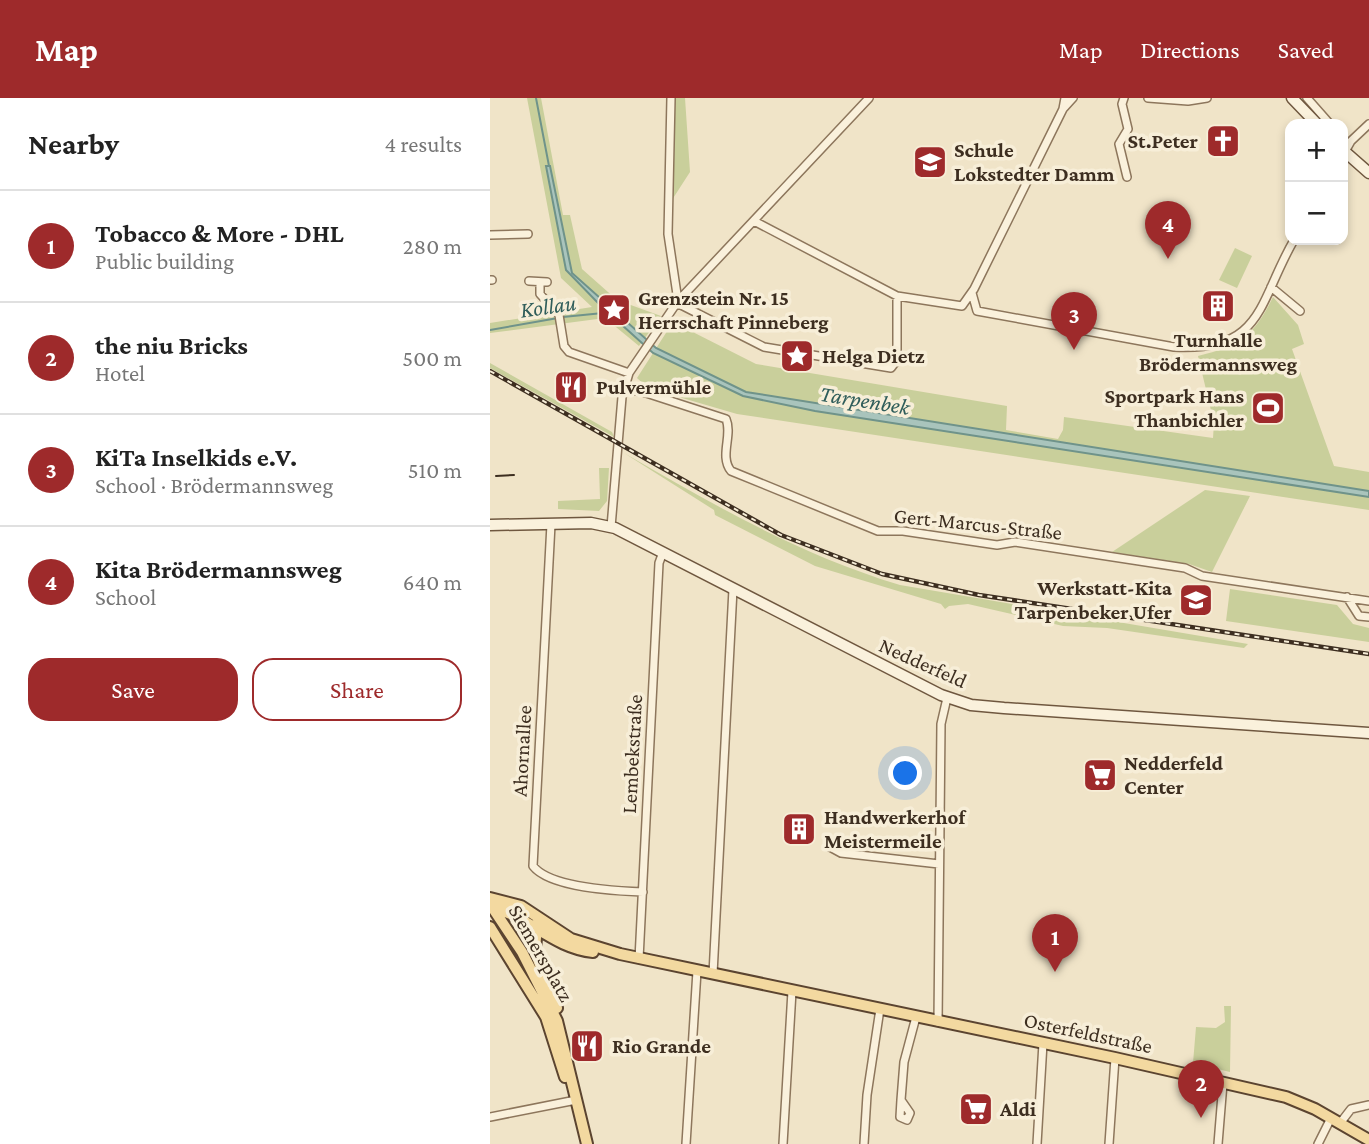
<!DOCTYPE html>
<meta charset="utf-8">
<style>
:root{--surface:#fff;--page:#f6f6f6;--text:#222;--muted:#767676;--line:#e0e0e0;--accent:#9e2a2b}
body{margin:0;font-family:"Crimson Pro",serif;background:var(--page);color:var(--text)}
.controls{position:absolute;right:21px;top:21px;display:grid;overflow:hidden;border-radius:14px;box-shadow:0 4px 10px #0003}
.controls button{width:63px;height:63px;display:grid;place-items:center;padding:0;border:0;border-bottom:2px solid var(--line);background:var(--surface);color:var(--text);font:35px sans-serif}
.you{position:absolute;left:416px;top:676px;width:24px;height:24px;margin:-18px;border:5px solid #fff;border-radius:50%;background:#1a73e8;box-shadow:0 0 0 10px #1a73e833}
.badge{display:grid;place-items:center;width:46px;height:46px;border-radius:50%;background:var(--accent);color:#fff;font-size:23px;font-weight:700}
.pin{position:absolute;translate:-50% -58px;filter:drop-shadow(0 2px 4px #0008)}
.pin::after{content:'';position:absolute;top:37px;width:24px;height:21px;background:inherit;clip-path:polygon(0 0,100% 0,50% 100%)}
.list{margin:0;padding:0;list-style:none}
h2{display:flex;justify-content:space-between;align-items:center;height:91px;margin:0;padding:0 28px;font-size:30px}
h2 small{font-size:23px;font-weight:400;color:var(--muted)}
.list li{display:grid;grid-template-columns:46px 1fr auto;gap:21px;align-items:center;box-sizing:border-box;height:112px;padding:0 28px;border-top:2px solid var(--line)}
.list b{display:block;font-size:26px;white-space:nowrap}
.list p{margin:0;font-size:23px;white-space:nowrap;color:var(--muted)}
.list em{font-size:23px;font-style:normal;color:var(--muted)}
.actions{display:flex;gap:14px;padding:21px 28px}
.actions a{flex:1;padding:16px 0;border:2px solid var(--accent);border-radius:21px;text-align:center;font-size:24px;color:var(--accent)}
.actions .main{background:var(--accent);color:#fff}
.map{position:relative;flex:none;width:879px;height:1046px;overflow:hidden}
header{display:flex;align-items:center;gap:42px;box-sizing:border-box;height:98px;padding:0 35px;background:var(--accent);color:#fff}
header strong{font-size:33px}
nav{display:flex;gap:38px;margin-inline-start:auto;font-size:24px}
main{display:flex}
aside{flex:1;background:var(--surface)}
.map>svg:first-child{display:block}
.green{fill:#c9cf9b}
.water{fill:#a9c4bc;stroke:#6f938a;stroke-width:2}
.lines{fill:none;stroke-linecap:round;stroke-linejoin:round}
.stream{stroke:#6f938a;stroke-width:2}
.minor-casing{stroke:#8d765c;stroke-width:10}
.secondary-casing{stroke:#6f573f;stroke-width:13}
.primary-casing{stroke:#5b4430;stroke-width:14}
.minor{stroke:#faf1dc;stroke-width:7}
.secondary{stroke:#faf1dc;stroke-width:10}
.primary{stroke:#f3d9a0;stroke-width:10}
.tram{stroke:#3d2e20;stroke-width:2}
.rail-casing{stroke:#3d2e20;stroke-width:4.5}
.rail{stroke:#f7eed8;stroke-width:2;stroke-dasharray:5;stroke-linecap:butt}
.labels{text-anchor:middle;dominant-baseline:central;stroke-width:7;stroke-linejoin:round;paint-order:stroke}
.poi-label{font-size:21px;font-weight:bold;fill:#3d2e20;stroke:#f7eed8;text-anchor:start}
.street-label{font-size:21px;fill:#3d2e20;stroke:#f7eed8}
.water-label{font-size:23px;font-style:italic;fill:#2f5d5a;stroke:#f7eed8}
</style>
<header>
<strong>Map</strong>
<nav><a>Map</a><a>Directions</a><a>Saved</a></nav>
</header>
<main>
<aside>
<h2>Nearby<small>4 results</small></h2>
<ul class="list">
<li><span class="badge">1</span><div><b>Tobacco &amp; More - DHL</b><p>Public building</p></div><em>280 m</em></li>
<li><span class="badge">2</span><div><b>the niu Bricks</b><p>Hotel</p></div><em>500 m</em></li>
<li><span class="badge">3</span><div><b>KiTa Inselkids e.V.</b><p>School · Brödermannsweg</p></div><em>510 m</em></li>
<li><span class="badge">4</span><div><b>Kita Brödermannsweg</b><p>School</p></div><em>640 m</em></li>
</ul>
<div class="actions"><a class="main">Save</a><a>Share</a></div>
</aside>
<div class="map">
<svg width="879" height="1046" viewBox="0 0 879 1046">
<rect width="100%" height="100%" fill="#f0e4c8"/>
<path class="green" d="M37 0H51L73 117H80L92 171 127 202 171 218 149 248 115 220 0 235V225L102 209 71 180Z
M184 0H195L200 74 180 105Z
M745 150 762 158 747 190 729 182Z
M783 199 808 227 814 246 802 251 844 368 879 374V412L247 316 158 290 147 280 183 224 266 266 517 308 516 332 568 341 573 332 574 319 723 340 724 325 708 258C750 248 764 238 783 199Z
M0 265 122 334 124 339 0 270Z
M134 355C228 409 306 455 410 487L758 546 754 550 617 530 573 528 478 506 459 508 455 511 451 506 325 468 225 417 224 412Z
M109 370H119L117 403 109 413 68 411V403L110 401Z
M715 392 760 398 722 474 699 466 622 454Z
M740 491 847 507 863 526 879 530V544L736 523Z
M734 908H741L740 974 703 965 706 929 726 930 735 924Z"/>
<path class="water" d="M56 68H60L82 175 166 250 256 294 879 393V399L325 313 253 298 163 255 123 219 115 217 112 209 76 172Z"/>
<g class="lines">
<path class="stream" d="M46 0 59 68
M73 219 113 215
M0 232 68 220"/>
<g class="minor-casing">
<path id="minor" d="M181 0 178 136 188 203
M634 0 632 6 638 31 629 46 637 79
M658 0 698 3 717 0
M817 0 840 26
M573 11 583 0
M853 57 861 43 879 26
M264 123 407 198 472 208 484 191 573 11 575 0
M0 137 38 136
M0 182H2
M39 183 57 184
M50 184V196L69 217 74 248 79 254 139 275
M781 189 810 213
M482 195 487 213 684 249C774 254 768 204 804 142
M187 205 274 249 401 270 407 262V198
M134 291 153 294 236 321C243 337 229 358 241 373L388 433H413L507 447 525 444 695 470 712 478 879 503
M61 426 43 768C60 790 126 793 153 794
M121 429 132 299 139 275 188 203 379 0
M857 499 869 518 879 519
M340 749 351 755 449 766
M149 861 169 465 173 454
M223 876 243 491
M448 924 451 626 457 600
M411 1002 410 1019 417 1022 420 1015 411 1002 414 964 426 919
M0 1019 81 1003
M851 1024 861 1011 879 1007
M196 1046 207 873
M293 1046 302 893
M374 1046 377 997 390 911
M547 1046 553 945
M619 1046 625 960
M728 1046 733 985
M828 1046 841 1020"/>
</g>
<g class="secondary-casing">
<path id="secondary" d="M802 0 827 26
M853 52 879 75
M0 427 101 425 125 430 451 597 481 607 514 610 879 635"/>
</g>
<g class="primary-casing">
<path id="primary" d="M0 800 31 808 81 841 130 856 625 960 796 999 825 1011 879 1042
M0 806 32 854 67 923 97 1046
M1 809C39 818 63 850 103 854
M47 825 45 854 67 910
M0 829 56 919 75 979"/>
</g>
<use href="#minor" class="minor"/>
<use href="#secondary" class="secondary"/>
<use href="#primary" class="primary"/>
<path class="tram" d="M6 378 24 377"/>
<g class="rail-casing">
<path id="rail" d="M0 273 291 437 392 476 489 497 879 556"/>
</g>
<use href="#rail" class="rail"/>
</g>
<defs>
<g id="church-square" transform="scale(1.75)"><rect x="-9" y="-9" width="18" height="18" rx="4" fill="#9e2a2b" stroke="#f7eed8"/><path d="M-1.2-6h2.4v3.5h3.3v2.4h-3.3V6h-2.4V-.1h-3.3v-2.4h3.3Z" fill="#fff"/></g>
<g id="school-square" transform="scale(1.75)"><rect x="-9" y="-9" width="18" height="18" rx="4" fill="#9e2a2b" stroke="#f7eed8"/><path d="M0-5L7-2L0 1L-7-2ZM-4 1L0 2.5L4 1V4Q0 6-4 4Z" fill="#fff"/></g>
<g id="building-square" transform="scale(1.75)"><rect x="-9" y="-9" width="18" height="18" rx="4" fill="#9e2a2b" stroke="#f7eed8"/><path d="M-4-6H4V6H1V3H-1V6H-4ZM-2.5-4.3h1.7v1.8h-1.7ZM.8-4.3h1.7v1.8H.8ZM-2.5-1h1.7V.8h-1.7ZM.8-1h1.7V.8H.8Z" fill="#fff"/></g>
<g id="sight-square" transform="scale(1.75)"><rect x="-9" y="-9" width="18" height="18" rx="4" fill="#9e2a2b" stroke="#f7eed8"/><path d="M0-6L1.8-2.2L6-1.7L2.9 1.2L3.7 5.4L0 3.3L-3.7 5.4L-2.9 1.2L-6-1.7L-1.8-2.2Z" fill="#fff"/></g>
<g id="restaurant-square" transform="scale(1.75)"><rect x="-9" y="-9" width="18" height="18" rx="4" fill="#9e2a2b" stroke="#f7eed8"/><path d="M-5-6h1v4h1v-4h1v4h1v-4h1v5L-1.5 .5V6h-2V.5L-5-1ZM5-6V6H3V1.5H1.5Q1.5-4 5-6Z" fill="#fff"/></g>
<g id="stadium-square" transform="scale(1.75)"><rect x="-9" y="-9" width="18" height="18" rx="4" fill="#9e2a2b" stroke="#f7eed8"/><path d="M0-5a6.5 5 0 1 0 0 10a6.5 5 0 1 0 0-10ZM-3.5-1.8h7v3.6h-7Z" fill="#fff"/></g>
<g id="supermarket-square" transform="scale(1.75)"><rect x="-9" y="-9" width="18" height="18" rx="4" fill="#9e2a2b" stroke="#f7eed8"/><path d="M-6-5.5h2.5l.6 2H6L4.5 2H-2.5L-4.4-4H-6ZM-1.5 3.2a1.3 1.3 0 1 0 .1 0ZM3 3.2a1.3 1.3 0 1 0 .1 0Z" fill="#fff"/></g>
</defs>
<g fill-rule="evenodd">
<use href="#church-square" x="733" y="43"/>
<use href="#school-square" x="440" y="64"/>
<use href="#building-square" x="728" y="208"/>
<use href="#sight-square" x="124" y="212"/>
<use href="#sight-square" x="307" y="258"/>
<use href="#restaurant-square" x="81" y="289"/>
<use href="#stadium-square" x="778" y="310"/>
<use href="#school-square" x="706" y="502"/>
<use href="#supermarket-square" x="610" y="677"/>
<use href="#building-square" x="309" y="731"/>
<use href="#restaurant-square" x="97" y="948"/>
<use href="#supermarket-square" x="486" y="1011"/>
</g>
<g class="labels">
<g class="poi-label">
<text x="708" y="43" text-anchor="end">St.Peter</text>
<text x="464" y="52">Schule<tspan x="464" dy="24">Lokstedter Damm</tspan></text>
<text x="148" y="200">Grenzstein Nr. 15<tspan x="148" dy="24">Herrschaft Pinneberg</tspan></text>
<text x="728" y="242" text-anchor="middle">Turnhalle<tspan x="728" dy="24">Brödermannsweg</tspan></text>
<text x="332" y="258">Helga Dietz</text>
<text x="106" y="289">Pulvermühle</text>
<text x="754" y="298" text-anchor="end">Sportpark Hans<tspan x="754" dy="24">Thanbichler</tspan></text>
<text x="682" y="490" text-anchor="end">Werkstatt-Kita<tspan x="682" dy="24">Tarpenbeker Ufer</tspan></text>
<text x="634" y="665">Nedderfeld<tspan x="634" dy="24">Center</tspan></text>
<text x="334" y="719">Handwerkerhof<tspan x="334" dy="24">Meistermeile</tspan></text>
<text x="122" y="948">Rio Grande</text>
<text x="510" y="1011">Aldi</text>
</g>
<g class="street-label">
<text transform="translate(488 426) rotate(6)">Gert-Marcus-Straße</text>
<text transform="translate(433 565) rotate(24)">Nedderfeld</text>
<text transform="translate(32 653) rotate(-87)">Ahornallee</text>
<text transform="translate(142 656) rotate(-87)">Lembekstraße</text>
<text transform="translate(51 855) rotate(60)">Siemersplatz</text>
<text transform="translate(598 935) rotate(12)">Osterfeldstraße</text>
</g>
<g class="water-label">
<text transform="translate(58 208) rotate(-8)">Kollau</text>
<text transform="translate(375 302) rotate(9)">Tarpenbek</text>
</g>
</g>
</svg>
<div class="controls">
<button>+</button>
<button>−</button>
</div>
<div class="you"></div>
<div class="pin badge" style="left:565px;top:874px">1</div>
<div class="pin badge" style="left:711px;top:1020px">2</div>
<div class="pin badge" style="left:584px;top:252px">3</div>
<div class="pin badge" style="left:678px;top:161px">4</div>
</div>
</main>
